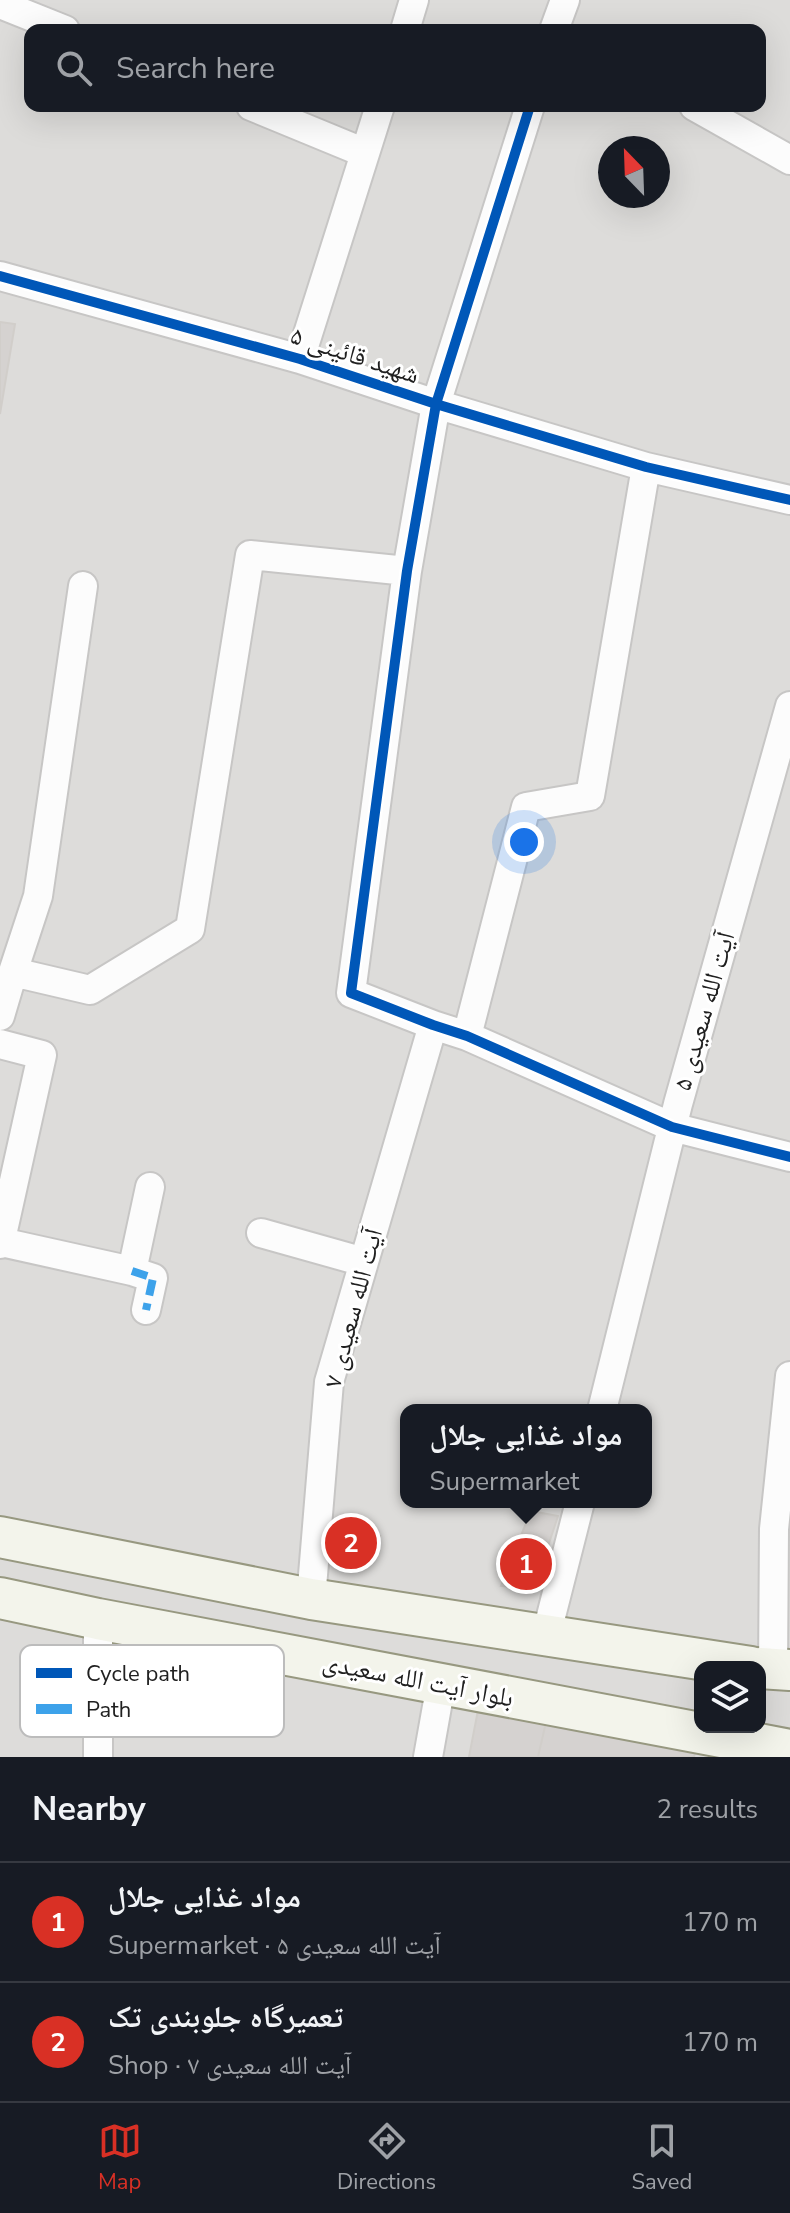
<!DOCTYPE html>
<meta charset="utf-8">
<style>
:root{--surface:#171b24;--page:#20242c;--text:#f1f3f6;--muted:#9ea1a6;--line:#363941;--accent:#d93025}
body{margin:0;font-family:"Nunito Sans","Noto Naskh Arabic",sans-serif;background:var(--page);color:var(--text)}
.controls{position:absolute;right:24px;bottom:24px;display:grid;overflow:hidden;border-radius:16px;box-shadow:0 8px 32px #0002}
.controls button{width:72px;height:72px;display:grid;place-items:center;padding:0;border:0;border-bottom:2px solid var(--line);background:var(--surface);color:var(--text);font:40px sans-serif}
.compass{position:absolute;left:598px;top:136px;width:72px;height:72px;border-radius:50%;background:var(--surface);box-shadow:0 8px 32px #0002;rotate:337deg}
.you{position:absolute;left:524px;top:842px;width:28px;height:28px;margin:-20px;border:6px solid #fff;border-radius:50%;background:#1a73e8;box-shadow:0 0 0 12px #1a73e833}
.badge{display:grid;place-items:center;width:52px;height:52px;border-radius:50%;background:var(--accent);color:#fff;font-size:26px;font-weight:700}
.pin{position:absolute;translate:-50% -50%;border:4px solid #fff;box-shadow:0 2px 8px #0006}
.popup{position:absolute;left:400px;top:1404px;width:252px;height:104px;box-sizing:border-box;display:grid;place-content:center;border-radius:16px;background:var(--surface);filter:drop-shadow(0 2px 6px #0005);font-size:26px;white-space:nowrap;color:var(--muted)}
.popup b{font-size:30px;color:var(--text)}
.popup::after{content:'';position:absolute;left:50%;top:100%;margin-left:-16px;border:16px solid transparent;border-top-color:var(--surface)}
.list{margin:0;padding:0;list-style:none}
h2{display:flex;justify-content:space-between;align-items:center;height:104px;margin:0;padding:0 32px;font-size:34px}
h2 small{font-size:26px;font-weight:400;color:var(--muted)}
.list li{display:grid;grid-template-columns:52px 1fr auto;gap:24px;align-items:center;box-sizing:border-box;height:120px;padding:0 32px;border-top:2px solid var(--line)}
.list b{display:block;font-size:30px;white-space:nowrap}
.list p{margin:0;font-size:26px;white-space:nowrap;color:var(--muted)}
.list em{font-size:26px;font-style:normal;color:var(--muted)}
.icon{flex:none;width:44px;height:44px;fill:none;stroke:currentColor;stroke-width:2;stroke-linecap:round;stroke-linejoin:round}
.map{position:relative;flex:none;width:790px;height:1757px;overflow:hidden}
.search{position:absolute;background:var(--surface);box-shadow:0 8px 32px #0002;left:24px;right:24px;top:24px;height:88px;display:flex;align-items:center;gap:20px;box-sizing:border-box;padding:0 28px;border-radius:16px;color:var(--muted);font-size:30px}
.sheet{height:344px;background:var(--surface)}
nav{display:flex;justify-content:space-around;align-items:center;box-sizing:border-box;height:112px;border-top:2px solid var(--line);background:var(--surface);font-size:22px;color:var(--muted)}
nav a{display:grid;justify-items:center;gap:4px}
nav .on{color:var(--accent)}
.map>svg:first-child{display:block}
.residential{fill:#dddcda;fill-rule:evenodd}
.building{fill:#d5d2d0;stroke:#d1ceca;stroke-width:2}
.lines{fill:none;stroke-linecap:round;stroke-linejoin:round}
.street-casing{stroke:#c7c6c5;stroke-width:32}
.secondary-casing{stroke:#979880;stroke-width:44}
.street{stroke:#fcfcfc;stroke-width:28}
.secondary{stroke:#f3f4eb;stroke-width:40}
.quiet{stroke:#3da2ea;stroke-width:8;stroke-dasharray:16 8;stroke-linecap:butt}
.cycleway-casing{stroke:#fff;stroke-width:15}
.cycleway{stroke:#0057b8;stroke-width:10}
.labels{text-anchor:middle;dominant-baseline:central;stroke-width:6;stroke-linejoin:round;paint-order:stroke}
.street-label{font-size:26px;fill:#202020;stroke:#fff}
.key{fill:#fff;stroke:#bcbcbc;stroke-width:2}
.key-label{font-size:22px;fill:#202020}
</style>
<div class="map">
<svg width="790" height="1757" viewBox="0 0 790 1757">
<rect width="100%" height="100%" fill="#eeece9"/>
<path class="residential" d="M0 0H790V1757H0ZM30 30H760V106H30ZM610 148H658V196H610ZM406 1410H646V1502H406ZM700 1667H760V1727H700Z"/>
<path class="building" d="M0 322 15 324 0 414Z
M531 1511 558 1516 549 1543 520 1538Z
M325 1530 380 1536 372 1561 323 1549Z
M520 1538 549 1543 534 1589 501 1586Z
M479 1705 547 1718 538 1757H469Z
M547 1718 696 1749 694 1757H538Z"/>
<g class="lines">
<g class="street-casing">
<path id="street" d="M0 4 65 30
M405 30 414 0
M554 30 565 0
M251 106 365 153
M530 106 436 404 407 571 351 993 433 1025 467 1036 672 1127 790 1157
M694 106 790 160
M0 276 300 359 436 404 646 467 790 500
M300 359 380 106
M13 972 38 896 83 586
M0 1016 13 972 90 990 190 929 250 555 407 571
M467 1036 526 807 590 796 646 467
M0 1044 42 1055 0 1244
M261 1233 364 1262
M1 1242 132 1271 150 1187
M132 1271 153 1278 146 1310
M602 1410 678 1104 790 706
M311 1599 329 1382 433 1025
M98 1619V1757
M546 1636 580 1502
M773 1670 774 1529 790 1376
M428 1757 441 1684"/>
</g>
<g class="secondary-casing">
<path id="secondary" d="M0 1537 311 1599 751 1667
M0 1598 98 1619 790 1750
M760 1668 790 1670"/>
</g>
<use href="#street" class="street"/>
<use href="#secondary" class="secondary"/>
<path class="quiet" d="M132 1271 153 1278 146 1310"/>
<g class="cycleway-casing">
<path id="cycleway" d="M530 106 436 404 407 571 351 993 433 1025 467 1036 672 1127 790 1157
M0 276 300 359 436 404 646 467 790 500"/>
</g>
<use href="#cycleway" class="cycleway"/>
</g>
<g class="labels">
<g class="street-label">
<text transform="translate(355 355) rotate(18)">شهید قائینی ۵</text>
<text transform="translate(704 1011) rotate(-74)">آیت الله سعیدی ۵</text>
<text transform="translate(353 1308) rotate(-75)">آیت الله سعیدی ۷</text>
<text transform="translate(418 1680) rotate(11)">بلوار آیت الله سعیدی</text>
</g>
</g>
<rect x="20" y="1645" width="264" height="92" rx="12" class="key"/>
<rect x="36" y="1668" width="36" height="10" fill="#0057b8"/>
<rect x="36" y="1704" width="36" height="10" fill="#3da2ea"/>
<g class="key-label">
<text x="86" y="1681">Cycle path</text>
<text x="86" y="1717">Path</text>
</g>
</svg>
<div class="controls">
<button><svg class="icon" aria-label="layers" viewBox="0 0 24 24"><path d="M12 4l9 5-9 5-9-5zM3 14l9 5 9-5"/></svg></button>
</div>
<svg class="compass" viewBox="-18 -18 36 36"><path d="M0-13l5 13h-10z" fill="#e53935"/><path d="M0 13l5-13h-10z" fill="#9ea1a6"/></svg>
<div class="you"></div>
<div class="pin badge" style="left:526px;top:1564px">1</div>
<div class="popup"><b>مواد غذایی جلال</b>Supermarket</div>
<div class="pin badge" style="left:351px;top:1543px">2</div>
<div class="search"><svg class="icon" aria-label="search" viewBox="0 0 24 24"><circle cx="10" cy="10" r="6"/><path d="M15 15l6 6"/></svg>Search here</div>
</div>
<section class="sheet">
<h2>Nearby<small>2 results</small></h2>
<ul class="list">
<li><span class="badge">1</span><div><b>مواد غذایی جلال</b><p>Supermarket · آیت الله سعیدی ۵</p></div><em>170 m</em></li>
<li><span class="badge">2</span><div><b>تعمیرگاه جلوبندی تک</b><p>Shop · آیت الله سعیدی ۷</p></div><em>170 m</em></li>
</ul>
</section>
<nav>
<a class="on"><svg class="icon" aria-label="map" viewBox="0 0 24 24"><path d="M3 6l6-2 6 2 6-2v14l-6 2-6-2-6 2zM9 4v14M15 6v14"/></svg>Map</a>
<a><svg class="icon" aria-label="directions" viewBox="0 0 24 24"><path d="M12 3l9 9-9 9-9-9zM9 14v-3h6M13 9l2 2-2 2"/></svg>Directions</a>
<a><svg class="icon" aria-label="saved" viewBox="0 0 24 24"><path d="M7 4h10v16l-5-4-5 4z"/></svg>Saved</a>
</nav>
